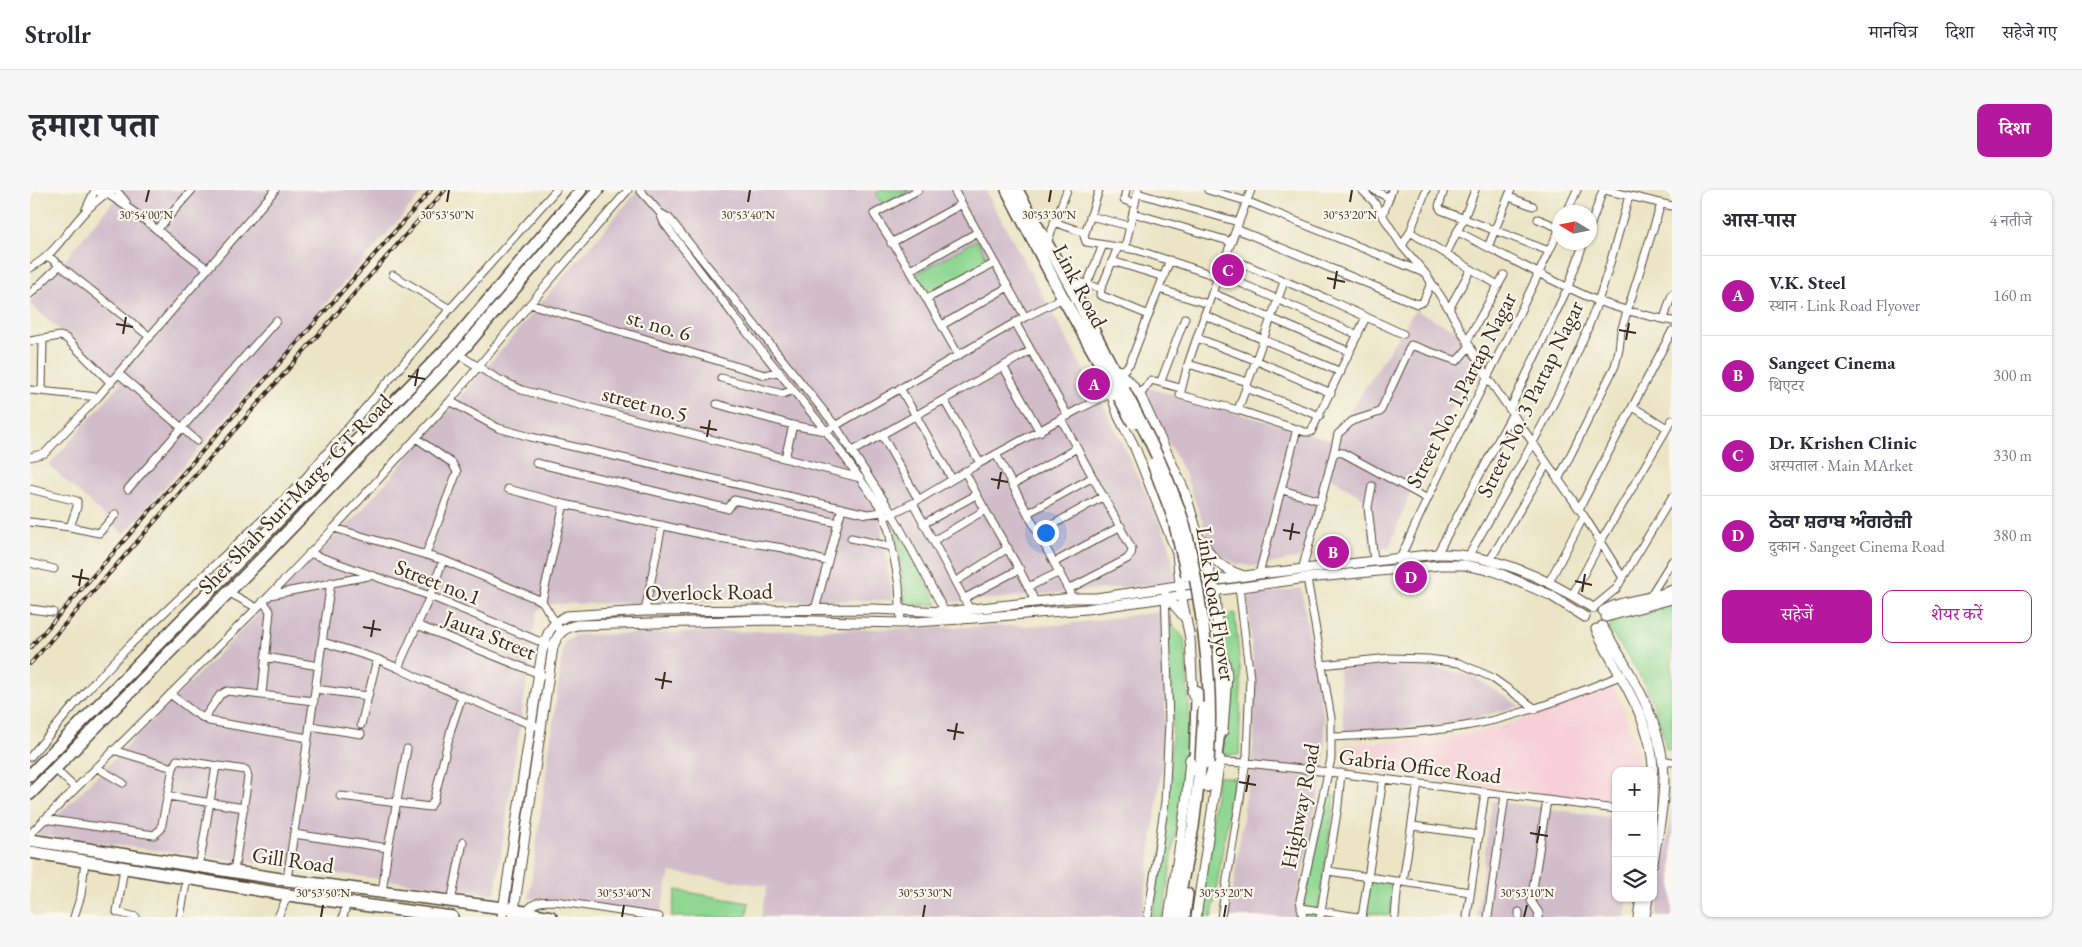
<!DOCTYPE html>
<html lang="hi">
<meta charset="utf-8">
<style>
:root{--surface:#fff;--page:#f7f7f7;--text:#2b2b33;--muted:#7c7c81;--line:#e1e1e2;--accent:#b5179e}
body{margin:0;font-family:"EB Garamond","Noto Serif Devanagari","Noto Sans Gurmukhi",serif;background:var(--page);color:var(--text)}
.controls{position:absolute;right:15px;bottom:15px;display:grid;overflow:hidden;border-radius:10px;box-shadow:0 1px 4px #0004}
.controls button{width:45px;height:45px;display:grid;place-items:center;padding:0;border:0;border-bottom:1px solid var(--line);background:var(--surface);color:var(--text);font:25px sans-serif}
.compass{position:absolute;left:1522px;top:15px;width:45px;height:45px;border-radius:50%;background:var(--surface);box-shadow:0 1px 4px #0004;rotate:280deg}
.you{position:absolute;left:1015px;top:342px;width:18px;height:18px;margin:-12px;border:4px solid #fff;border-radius:50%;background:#1a73e8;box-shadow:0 0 0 8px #1a73e833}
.badge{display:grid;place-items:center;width:32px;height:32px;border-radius:50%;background:var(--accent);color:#fff;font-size:16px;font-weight:700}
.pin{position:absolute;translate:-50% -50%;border:2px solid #fff;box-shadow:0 1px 5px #0006}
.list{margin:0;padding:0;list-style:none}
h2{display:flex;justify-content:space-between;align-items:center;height:65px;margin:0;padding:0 20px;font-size:21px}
h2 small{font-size:16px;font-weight:400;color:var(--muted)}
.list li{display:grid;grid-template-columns:32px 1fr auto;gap:15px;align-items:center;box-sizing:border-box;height:80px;padding:0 20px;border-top:1px solid var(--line)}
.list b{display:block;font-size:19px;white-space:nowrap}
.list p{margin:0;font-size:16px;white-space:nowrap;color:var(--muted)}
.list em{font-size:16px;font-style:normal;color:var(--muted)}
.actions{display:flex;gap:10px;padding:15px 20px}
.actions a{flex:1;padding:11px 0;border:1px solid var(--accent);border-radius:10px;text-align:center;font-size:18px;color:var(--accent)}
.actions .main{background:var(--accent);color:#fff}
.icon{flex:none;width:28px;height:28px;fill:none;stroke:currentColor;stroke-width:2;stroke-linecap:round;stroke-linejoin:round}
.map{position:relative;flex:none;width:1642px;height:727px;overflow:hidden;border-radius:10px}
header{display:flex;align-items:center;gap:30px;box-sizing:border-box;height:70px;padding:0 25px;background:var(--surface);border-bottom:1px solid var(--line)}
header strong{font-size:24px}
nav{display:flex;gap:28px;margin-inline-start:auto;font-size:18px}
.intro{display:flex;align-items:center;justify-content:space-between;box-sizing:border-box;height:120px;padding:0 30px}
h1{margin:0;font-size:35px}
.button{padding:12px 22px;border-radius:10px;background:var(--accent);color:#fff;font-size:18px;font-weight:700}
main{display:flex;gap:30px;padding:0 30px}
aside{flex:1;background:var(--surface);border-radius:10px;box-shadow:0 1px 4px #0004}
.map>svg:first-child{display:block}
.built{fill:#f6cfd8}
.industrial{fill:#d1bdca}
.green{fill:#8fd792;stroke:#658058}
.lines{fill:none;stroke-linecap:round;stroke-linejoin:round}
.minor-casing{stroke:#554637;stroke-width:9}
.tertiary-casing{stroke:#554637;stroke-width:11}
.primary-casing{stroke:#554637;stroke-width:14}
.minor{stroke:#fff;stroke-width:7}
.tertiary{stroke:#fff;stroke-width:9}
.primary{stroke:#fff;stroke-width:11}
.rail-casing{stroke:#3b2a1e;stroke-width:4}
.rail{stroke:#fbf7ec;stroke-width:2;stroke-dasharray:5.5;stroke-linecap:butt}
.primary-bridge-casing{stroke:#554637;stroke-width:14;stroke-linecap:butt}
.primary-bridge{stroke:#fff;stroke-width:11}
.ticks{fill:none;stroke:#3b2a1e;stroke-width:2}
.labels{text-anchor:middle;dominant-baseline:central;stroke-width:4.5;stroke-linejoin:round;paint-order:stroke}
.street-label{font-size:22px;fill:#3b2a1e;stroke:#fbf7ec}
.ticks-label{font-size:12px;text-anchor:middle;fill:#3b2a1e;stroke:#fbf7ec;stroke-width:4.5;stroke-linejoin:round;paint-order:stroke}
</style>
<header>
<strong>Strollr</strong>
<nav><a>मानचित्र</a><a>दिशा</a><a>सहेजे गए</a></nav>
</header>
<div class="intro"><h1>हमारा पता</h1><a class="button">दिशा</a></div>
<main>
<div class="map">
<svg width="1642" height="727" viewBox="0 0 1642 727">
<rect width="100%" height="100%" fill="#fbf7ec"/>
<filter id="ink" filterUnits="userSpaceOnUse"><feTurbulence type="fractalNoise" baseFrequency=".02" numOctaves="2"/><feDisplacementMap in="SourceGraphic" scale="10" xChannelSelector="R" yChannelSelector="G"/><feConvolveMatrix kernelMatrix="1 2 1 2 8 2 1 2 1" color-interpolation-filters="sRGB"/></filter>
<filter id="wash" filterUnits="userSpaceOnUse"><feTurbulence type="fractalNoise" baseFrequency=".0096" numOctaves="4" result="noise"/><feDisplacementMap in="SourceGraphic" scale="20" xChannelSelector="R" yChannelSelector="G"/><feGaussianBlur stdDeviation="1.12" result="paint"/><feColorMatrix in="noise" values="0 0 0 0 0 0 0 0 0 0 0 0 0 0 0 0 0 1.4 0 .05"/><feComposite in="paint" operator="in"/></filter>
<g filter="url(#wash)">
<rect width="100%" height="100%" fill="#ebe5c6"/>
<path class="built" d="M1584 496 1602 543 1610 581H1586V613L1311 577 1314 554 1410 550 1482 534Z"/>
<path class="industrial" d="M93 0H395L94 344 19 275 91 193 0 114V112Z
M608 0H955L1082 232 1139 353 1145 389 1125 394 918 413 863 313 848 319 863 410 519 414 507 421 465 704 8 645 329 323 413 228Z
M1385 120 1429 142 1444 172 1382 298 1359 358H1340L1334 309 1298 285 1271 368 1225 376 1206 374 1185 361 1176 341 1156 286 1114 206 1118 198 1302 250Z
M1271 398 1294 530 1295 573 1266 712 1267 727H1199L1224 550V487L1218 407Z
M1135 421V552L1112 727H731L737 696 640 682 630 725 499 708 534 453 546 445 1030 435Z
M1388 474 1444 487 1490 516 1418 535 1314 542 1309 479Z
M1462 611 1586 628V708H1598L1595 727H1447Z
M1642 620V727H1626L1640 636Z"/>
<path class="green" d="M851 0H880L853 15 846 4Z
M947 50 959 72 900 110 885 85Z
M865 334 908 414 876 416Z
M1642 413V559H1636C1629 515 1607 475 1579 441L1584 427Z
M1205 423 1211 490 1209 565 1191 564 1190 426Z
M1142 434 1154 448 1160 529 1155 579 1133 727H1122L1138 616 1143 530 1137 443Z
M1188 586 1204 588 1182 727H1166Z
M1297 603 1305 606 1287 727H1277L1274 713Z
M1337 689 1363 693 1360 726 1334 721Z
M646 700 719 713 716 727H641Z"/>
</g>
<g filter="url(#ink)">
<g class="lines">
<g class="minor-casing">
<path id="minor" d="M86 0 96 12
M610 0 630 23 634 33 707 130 796 241 851 318 859 341 869 395 871 433
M888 0 844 24 880 80 929 166
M924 0 995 127
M1069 0 1054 46 1056 52 1107 60 1189 87
M1096 0 1094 10 1105 14
M1178 0 1216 11 1392 82
M1221 0 1182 103 1158 174 1150 205 1208 220 1275 242H1281L1336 127
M1332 0 1344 12 1372 56 1395 83 1419 119 1457 187 1554 326 1593 388
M1344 0 1359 8
M1414 0 1409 16 1411 20 1519 61
M1575 0 1642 16
M1107 3 1208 32
M77 4C113 25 143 55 178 79
M1479 7 1503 16
M56 19 65 0
M1537 22 1547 0
M630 23 639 28 805 235 862 323 915 422
M1103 23 1202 52
M1353 24 1362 0
M1060 26 1100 36
M1508 29 1530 38
M1024 32 1055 43
M1560 37 1573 0
M1206 39 1387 114 1393 112 1401 93
M127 40 162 0
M1380 42 1441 79 1419 119
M1428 42C1474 65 1520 91 1568 111 1592 120 1617 126 1642 131
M861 53 932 14
M1017 53 1037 0
M1372 56 1380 42 1396 0
M1088 57 1071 99 1070 105 1119 125
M1458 57 1481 0
M1095 58 1108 0
M1416 64 1434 28 1445 0
M18 66 120 147
M1197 67 1295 108 1373 144
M1082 71 1134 87
M0 78C23 66 35 44 52 25 59 17 67 11 75 4
M1441 79 1468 95
M880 80 948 42
M1190 84 1328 145
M363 85 420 119
M1057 94 1073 55
M1040 95 1053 93 1071 99
M1129 99 1178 114
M1182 103 1320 162
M0 104 30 75
M896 109 965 73
M500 114 735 185 749 181
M1174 125 1311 182
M1634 129 1642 104
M985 132 1038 226
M912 135 978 97
M1167 148 1225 170 1301 203
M0 151 30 146 36 148 81 193
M1437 151 1474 85
M428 164 466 188 492 200 830 288
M1158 174 1218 192
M973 176 1010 242
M1084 179 1094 180 1100 173 1140 70
M89 184 167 251
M691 188 753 204 763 200
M1131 191 1155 128
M870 198 922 289
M1216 198 1290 226
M0 200 68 207
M12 201 13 149
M1110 205 1121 190 1150 198
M914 210 950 273
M420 211 468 238 501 247 837 324 853 322
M687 214 766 236 796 241 995 127 1033 108
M1603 217 1637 238
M1480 219 1538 97 1554 52
M1208 220 1254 92
M1031 229 1102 359 1101 364 1097 369 1039 399
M852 245 888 309
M386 248 422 273 427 282 396 364
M821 262 1000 161
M1304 262 1308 244 1322 231 1350 222 1381 155 1427 171 1440 156
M966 264 1040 403
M0 267 15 263 68 207 245 0
M755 268 763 235
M506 273 695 318 698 319 704 310 808 333
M935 281C955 326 986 366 1005 412
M1528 290 1585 176 1589 160 1591 141 1631 14
M982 295 1047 258
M1342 296 1338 317 1344 371
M0 299 47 311V317L40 337
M98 299 246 131
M478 299 534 314 689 348 753 358 798 372
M1252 300 1291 311
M883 313 939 418
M1549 319 1642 141
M998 323 1063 287
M859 325 883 313 950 273 1049 219 1080 204
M0 332 40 337 69 343 86 324
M893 334 946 305
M304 338 413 370 512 411 531 442
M1008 343 1074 306
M821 348 862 357
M903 351 955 320
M279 363 400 406 523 457
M1407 364 1483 223
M1439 365C1486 283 1536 201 1568 111 1580 77 1589 41 1599 6
M413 370 400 406 368 478 393 490 502 535 512 537
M1460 370 1517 274
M1025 372 1091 336
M0 373 24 379
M1368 379 1370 369C1419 256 1479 150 1530 38
M1272 380 1304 262 1313 263 1396 308
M1229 384 1267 239
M925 392 978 358
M1519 392 1554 326
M998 397 1030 382
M198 402 227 418
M1543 404 1571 351 1642 230
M240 405 338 386
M1619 408 1642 371
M933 409 990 379
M512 411 534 314
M1563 418 1586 399 1642 307
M0 419 23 422
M785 420 812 318
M615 421 632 335
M387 435 512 485
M293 452 347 469 368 478
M235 467 289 476
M1291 475 1360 468 1398 469 1429 473 1461 487 1506 519
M285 499 338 506
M140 504 165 523 179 531 278 548
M232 504 240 421 233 411
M174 528 190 505 197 501 284 511
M331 535 347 469
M280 536 331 544
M1301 547C1346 545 1390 543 1435 536 1489 527 1541 506 1592 485
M83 560 143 578
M0 567 58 499 102 453 270 294 420 119 526 0
M1632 570 1642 572
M1190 572 1217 573 1299 582 1586 619
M66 577 93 593
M25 579 45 598
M138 606 214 618
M310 606 400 617 404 610 421 539 432 506
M14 629 124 645 131 639 143 578 147 570 216 580 218 587 204 682
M1383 636 1449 645
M0 644 240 405 304 338 420 211 500 114 598 0
M264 644 358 658
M169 677 186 576
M94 678 87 722 106 727
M1298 681 1440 702
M257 690 301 392
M1373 692 1388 593
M352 703 358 658 377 559
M421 712 433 652
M1271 718 1328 727
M496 722C504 711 511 711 525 711L629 727
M44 727 51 705 55 671
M150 727 157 688
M248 727 258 705
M313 727 317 712
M1118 727 1135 612 1139 533 1135 398
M1191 727 1217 565 1220 488 1209 397
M1273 727 1270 710 1301 569V528L1277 388
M1290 727 1308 616 1311 583
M1332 727 1353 589
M1365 727 1368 691
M1437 727 1455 602
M1458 727 1475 605
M1489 727V722
M1508 727 1509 723 1501 711 1517 610"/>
</g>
<g class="tertiary-casing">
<path id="tertiary" d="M68 0 75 4 82 0
M1084 179 1099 191 1110 205 1155 302 1185 402 1189 460 1195 472 1197 485 1193 541
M1077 191 1089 227 1105 258 1147 363 1151 405 1160 448 1163 506
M1173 350C1179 370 1195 380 1214 386
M1138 408 1156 429
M1573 421C1593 409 1620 410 1642 400
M1576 427 1642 409
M1572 436C1600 482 1632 531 1634 586 1634 615 1628 644 1623 673
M1566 439C1586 484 1623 529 1623 581
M472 727 512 462C517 444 519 435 536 426L615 421 844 419 915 422 1042 408H1066L1229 384 1407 364C1463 363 1516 388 1563 418
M483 727 523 457C528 443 533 438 547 435L744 430 871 433 945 428 1056 419 1277 388 1411 375H1434L1464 381 1520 405 1555 427
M1139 727 1156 613 1160 569
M1166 727 1190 569
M1608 727 1611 708
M1615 727 1618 708"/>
</g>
<g class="primary-casing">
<path id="primary" d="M977 0 1033 108 1089 207
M987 0 1040 95 1094 200
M1163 501 1167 503V506L1165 580
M0 585 423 152 551 0
M1177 596C1195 558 1187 502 1189 460
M0 604 239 361 435 157 568 0
M0 650 257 690 473 718 521 727
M0 662 258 705 422 727
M1145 727 1163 637 1171 571
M1154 727 1157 704"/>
</g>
<use href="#minor" class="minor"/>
<use href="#tertiary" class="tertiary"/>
<use href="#primary" class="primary"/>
<g class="rail-casing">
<path id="rail" d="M0 458 401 0
M0 474 415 0"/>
</g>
<use href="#rail" class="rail"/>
<g class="primary-bridge-casing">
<path id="primary-bridge" d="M1094 200C1116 241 1137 283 1152 328 1160 352 1163 378 1168 403 1178 462 1182 513 1178 573
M1089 207 1103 233
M1123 274 1143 327 1157 385
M1171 571 1174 518"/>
</g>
<use href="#primary-bridge" class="primary-bridge"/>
</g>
</g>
<path class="ticks" d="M116 12 119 0M417 12 419 0M718 12 720 0M1019 12 1021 0M1320 12 1322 0M1297 88 1315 92M1304 99 1307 81M86 134 103 137M1589 140 1606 143M93 144 96 127M1596 150 1599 133M378 186 395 189M385 196 388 179M670 237 687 240M677 247 680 230M961 289 978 292M968 299 971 282M1253 340 1270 343M1260 350 1263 333M42 386 59 389M1545 391 1562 395M49 396 52 379M1552 402 1555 384M333 437 351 440M341 447 344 430M625 489 642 492M632 499 635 482M917 540 934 543M924 550 927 533M1209 592 1226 595M1216 602 1219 585M1500 643 1518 646M1507 653 1510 636M291 727 293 715M592 727 594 715M893 727 895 715M1194 727 1196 715M1494 727 1497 715"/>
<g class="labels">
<g class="street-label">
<text transform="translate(1050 96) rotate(62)">Link Road</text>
<text transform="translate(629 135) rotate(16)">st. no. 6</text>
<text transform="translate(1431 200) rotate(-63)">Street No. 1,Partap Nagar</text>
<text transform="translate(1500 209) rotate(-64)">Street No. 3 Partap Nagar</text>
<text transform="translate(615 214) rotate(15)">street no.5</text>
<text transform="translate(265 304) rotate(-46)">Sher Shah Suri Marg - GT Road</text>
<text transform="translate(408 392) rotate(21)">Street no.1</text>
<text transform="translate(679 402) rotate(-1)">Overlock Road</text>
<text transform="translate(1186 414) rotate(81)">Link Road Flyover</text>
<text transform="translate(460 445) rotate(22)">Jaura Street</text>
<text transform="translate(1390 576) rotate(7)">Gabria Office Road</text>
<text transform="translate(1270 616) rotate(-79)">Highway Road</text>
<text transform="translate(263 670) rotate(8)">Gill Road</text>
</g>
</g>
<g class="ticks-label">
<text x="116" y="29">30°54'00"N</text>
<text x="417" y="29">30°53'50"N</text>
<text x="718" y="29">30°53'40"N</text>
<text x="1019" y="29">30°53'30"N</text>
<text x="1320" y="29">30°53'20"N</text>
<text x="293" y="707">30°53'50"N</text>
<text x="594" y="707">30°53'40"N</text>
<text x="895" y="707">30°53'30"N</text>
<text x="1196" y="707">30°53'20"N</text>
<text x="1497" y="707">30°53'10"N</text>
</g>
</svg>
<div class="controls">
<button>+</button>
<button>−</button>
<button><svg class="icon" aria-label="layers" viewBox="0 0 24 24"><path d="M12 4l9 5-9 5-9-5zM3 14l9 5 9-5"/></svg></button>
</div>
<svg class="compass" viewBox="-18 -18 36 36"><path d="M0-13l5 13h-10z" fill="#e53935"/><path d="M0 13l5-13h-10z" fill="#7c7c81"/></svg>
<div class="you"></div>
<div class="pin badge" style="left:1064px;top:194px">A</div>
<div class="pin badge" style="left:1303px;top:362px">B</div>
<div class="pin badge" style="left:1198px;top:80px">C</div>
<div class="pin badge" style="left:1381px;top:387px">D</div>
</div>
<aside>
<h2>आस-पास<small>4 नतीजे</small></h2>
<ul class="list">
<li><span class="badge">A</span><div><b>V.K. Steel</b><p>स्थान · Link Road Flyover</p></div><em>160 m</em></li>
<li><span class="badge">B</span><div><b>Sangeet Cinema</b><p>थिएटर</p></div><em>300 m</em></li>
<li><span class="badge">C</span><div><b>Dr. Krishen Clinic</b><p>अस्पताल · Main MArket</p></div><em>330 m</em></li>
<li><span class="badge">D</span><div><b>ਠੇਕਾ ਸ਼ਰਾਬ ਅੰਗਰੇਜ਼ੀ</b><p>दुकान · Sangeet Cinema Road</p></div><em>380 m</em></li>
</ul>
<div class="actions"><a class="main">सहेजें</a><a>शेयर करें</a></div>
</aside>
</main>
